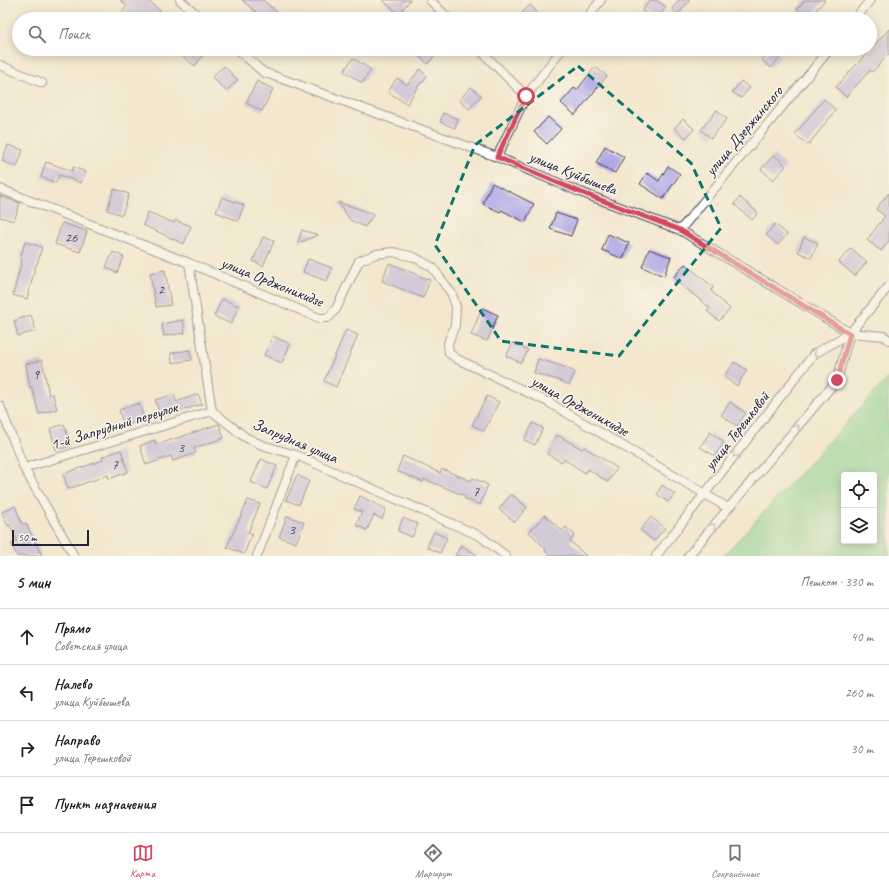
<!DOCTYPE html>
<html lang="ru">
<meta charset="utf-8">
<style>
:root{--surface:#fff;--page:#f6f6f6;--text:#202124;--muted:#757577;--line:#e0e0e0;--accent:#d1495b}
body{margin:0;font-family:Caveat,sans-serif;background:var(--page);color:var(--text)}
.controls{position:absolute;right:12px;bottom:12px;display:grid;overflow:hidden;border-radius:4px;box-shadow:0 2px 10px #0003}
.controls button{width:36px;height:36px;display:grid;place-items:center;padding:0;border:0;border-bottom:1px solid var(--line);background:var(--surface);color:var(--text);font:20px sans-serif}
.scale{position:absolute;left:12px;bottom:10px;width:77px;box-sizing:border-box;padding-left:4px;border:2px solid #22223b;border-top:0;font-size:11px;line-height:14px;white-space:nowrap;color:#22223b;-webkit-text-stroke:3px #fbf7ec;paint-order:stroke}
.stop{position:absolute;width:12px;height:12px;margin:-9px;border:3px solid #d1495b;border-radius:50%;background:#fff}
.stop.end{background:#d1495b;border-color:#fff;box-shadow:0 1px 4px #0008}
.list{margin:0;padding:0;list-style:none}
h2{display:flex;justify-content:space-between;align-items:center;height:52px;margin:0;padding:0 16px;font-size:17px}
h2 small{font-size:13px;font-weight:400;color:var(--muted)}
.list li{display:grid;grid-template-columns:26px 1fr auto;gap:12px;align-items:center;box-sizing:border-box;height:56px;padding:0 16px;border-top:1px solid var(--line)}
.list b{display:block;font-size:15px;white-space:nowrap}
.list p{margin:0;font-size:13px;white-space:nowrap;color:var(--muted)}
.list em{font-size:13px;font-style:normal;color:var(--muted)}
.icon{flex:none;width:22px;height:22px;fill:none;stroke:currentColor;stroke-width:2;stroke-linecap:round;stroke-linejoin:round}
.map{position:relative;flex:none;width:889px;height:556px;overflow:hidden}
.search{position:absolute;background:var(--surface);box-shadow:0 2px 10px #0003;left:12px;right:12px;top:12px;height:44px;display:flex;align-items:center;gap:10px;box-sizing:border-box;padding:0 14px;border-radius:22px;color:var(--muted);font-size:15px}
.sheet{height:276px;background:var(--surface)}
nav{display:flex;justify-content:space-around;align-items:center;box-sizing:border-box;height:56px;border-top:1px solid var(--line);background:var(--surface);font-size:11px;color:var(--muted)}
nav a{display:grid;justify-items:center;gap:2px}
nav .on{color:var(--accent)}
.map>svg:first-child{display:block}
.green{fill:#7ed091;stroke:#507966;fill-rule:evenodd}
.building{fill:#aea6e4}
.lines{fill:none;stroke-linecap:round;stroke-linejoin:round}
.minor-casing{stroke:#414051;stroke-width:10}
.minor{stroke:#fff;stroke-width:8}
.oneway{stroke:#9c9ca7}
.route{stroke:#d1495b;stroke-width:5}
.marked{fill:none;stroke:#0f766e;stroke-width:3;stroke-dasharray:8 5;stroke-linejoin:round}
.labels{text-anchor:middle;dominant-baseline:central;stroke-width:3;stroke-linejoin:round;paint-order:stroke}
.number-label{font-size:14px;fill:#454365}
.street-label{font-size:16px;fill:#22223b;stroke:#fbf7ec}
</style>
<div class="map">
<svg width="889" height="556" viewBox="0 0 889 556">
<rect width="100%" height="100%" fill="#fbf7ec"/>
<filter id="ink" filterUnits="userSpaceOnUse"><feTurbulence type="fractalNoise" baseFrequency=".025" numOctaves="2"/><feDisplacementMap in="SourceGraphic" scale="8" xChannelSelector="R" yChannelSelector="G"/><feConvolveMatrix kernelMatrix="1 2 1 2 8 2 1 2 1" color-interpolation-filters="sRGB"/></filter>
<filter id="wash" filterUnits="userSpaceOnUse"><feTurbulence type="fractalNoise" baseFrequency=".012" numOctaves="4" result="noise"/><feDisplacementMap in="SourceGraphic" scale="16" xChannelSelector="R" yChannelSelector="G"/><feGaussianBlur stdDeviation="0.9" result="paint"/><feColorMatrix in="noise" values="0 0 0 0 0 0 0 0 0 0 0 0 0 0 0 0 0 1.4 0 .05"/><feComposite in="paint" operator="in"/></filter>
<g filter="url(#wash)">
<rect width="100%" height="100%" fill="#f3e7ce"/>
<path class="green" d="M888 378 889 556H723ZM844 475H874V541H844Z"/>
<g id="blocks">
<path class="building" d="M120 0H148L161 12 155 19H116L127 6Z
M242 0H263L285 19H264Z
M382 0H410L399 14Z
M650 0H656L666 7 657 19H654L642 11Z
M679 0H690L678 14 672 9Z
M805 0H825L808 19 797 9Z
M530 5 544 19H516Z
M889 29V54L872 72 870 70 846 97 836 87Z
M186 49H198L204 54 195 66 181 55Z
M410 49H433L437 53 428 64Z
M771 49 781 56 771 68 762 60Z
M353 58 371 70 362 83 344 71Z
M224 66 238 80 226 91 212 77Z
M595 67 607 76 575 115 561 103 574 88 577 90Z
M420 69 427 76 422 83 421 82 407 104 388 92 397 78 407 85Z
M257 81 273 89 262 111 246 103Z
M741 81 750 88 741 98 732 92Z
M471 87 481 96 469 109 459 100Z
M824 99 836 110 808 145 795 134Z
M717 110 727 119 711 138 701 130Z
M443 113 458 119 455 128 440 122Z
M548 117 561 129 547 144 534 132Z
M683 119 694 129 686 138 674 128Z
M8 145 23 150 17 167 2 161Z
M605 146 624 157 615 173 596 163Z
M774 155 786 166 773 180 761 169Z
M46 162 72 171 73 167 86 172 81 183 59 175 56 183 41 177Z
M668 166 680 174 663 199 640 184 647 173 659 181Z
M492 183 534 204 525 222 501 210 500 212 483 204Z
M114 189 129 194 122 215 107 210Z
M889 193V241L881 251 867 240 885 216 876 209Z
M0 196 20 203 14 221 0 217Z
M222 197 244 205 238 221 216 212Z
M740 197 758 213 752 220 734 204Z
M338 202 374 214 365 227 350 220Z
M148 212 174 223 175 220 191 226 184 244 143 225Z
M556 213 577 220 571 236 550 229Z
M62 223 87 231 80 252 55 244Z
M775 224 787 234 778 245 766 235Z
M302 230 318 235 298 243Z
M608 234 629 243 623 259 602 250Z
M263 237 274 241 263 266 253 261Z
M804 237 818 243 811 258 798 252Z
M25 242 42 247 37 264H36L27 299 13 295 22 260 20 259Z
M851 248 867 262 855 276 839 262Z
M649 249 671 257 664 276 642 267Z
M113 252 124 257 117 273 106 267Z
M308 259 332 268 327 281 303 272Z
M389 263 430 280 423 298 382 281Z
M685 264 713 287 711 291 730 309 719 321 707 311 710 308 673 278Z
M165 270 171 305 156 307 150 273Z
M222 299 239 306 231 324 214 316Z
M482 308 498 315 487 341 471 335Z
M31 315 36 331 18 336 14 321Z
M183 320 185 333 164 336 162 324Z
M346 330 358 335 336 387 324 381Z
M273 336 290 344 282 363 264 355Z
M513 343 528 350 521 363 506 356Z
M190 350 192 360 172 363 171 353Z
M538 359 562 366 575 372 569 385 558 380 534 373Z
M42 360 49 395 53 394 57 409 39 414 32 387 30 388 26 364Z
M734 362 747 370 737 386 724 377Z
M174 394 176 402 198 394 202 404 161 417 155 400Z
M487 396 499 402 484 431 472 425Z
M730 402 746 413 737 426 721 415Z
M139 403 144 419 124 426 119 410Z
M533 423 543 428 535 445 524 440Z
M64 424 71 446 56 450 50 429Z
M219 424 224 438 194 448 196 453 173 461 171 456 146 465 140 446 154 440 156 445Z
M710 432 724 442 715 456 700 447Z
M557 435 582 449 584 447 617 468 608 482 588 469 585 473 564 459 562 462 547 454Z
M121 450 128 472 109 479 108 475 68 489 63 474 103 460 102 457Z
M403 456 440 473 442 469 471 481 473 478 488 485 480 505 464 498 465 496 424 479 423 482 397 471Z
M261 459 277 466 267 489 251 482Z
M297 475 309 481 299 505 286 500Z
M662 485 675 494 668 502 657 494Z
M511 494 527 507 515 522 499 509Z
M360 496 386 509 382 519 374 515 367 530 356 525 362 512 354 509Z
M248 500 260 504 248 533 252 534 244 554 227 547Z
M15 506 22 524 26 523 42 556H17L11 544 17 541 10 525 8 526 2 512Z
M545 515 562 531 566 527 575 535 570 541 586 556H551L545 550 546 549 529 532Z
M287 516 304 522 296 543 279 537Z
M651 517 665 528 654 541 640 530Z
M403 518 418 524 412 537 398 531Z
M434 532 447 538 440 553 427 547Z
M461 545 478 556H455Z"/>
</g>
</g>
<g filter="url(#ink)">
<use href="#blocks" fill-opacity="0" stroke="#414051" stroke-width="1"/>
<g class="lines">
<g class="minor-casing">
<path id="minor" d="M180 0 202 19
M430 0 449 19
M586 19 601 0
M855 19 870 0
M237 49 263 72 497 157 580 192 680 230 850 333 884 336 889 340
M479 49 526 96
M0 65 42 83
M497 157 526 96 562 49
M0 189 189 263 319 318H328L336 309 359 261 376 254 393 252 414 257 432 267 452 294 456 307 455 325 448 343 449 353 457 359 548 402 705 494 728 508
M680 230 830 49
M189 263 212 411 245 437 262 445 296 455 480 536 506 556
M0 406 24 468 74 556
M24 468 212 411
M257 556 296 455
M656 556 814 354 850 333 889 286
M688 556 837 380 850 333"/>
</g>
<use href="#minor" class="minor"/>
</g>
<defs><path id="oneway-chevron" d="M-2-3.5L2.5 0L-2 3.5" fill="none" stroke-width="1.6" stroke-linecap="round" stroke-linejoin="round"/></defs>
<g class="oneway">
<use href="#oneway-chevron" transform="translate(816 354) rotate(143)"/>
<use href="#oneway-chevron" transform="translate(797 427) rotate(-50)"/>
<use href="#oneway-chevron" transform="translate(735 455) rotate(128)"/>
<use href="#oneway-chevron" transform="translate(713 526) rotate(-50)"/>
</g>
</g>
<g class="lines" filter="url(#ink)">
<path class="route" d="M526 96 497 157 580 192 680 230 850 334 837 380"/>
</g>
<path d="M0 0H889V556H0ZM578 66 691 163 721 228 619 356 501 341 435 245 475 145Z" fill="#f3e7ce" fill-opacity=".55" fill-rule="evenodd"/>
<path class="marked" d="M578 66 691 163 721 228 619 356 501 341 435 245 475 145Z"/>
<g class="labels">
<g class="number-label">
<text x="71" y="237">26</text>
<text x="161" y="289">2</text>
<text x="36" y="374">9</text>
<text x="181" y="447">3</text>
<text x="115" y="464">7</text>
<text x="476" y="491">7</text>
<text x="292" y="529">3</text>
</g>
<g class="street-label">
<text transform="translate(744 131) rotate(-50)">улица Дзержинского</text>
<text transform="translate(573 173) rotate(22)">улица Куйбышева</text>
<text transform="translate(272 282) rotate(22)">улица Орджоникидзе</text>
<text transform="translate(580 406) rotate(29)">улица Орджоникидзе</text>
<text transform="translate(114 426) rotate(-17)">1-й Запрудный переулок</text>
<text transform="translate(737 431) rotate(-52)">улица Терешковой</text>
<text transform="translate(295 441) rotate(23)">Запрудная улица</text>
</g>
</g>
</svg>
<div class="controls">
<button><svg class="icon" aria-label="locate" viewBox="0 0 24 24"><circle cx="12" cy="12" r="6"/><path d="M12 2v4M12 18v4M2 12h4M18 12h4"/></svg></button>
<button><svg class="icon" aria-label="layers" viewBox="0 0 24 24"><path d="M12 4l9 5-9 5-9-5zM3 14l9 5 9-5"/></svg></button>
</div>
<div class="scale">50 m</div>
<div class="stop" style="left:526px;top:96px"></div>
<div class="stop end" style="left:837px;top:380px"></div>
<div class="search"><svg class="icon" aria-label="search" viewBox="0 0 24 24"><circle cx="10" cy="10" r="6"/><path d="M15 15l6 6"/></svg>Поиск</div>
</div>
<section class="sheet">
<h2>5 мин<small>Пешком · 330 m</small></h2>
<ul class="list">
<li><svg class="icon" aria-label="ahead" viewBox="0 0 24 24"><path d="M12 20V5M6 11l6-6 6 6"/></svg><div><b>Прямо</b><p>Советская улица</p></div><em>40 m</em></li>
<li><svg class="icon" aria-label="left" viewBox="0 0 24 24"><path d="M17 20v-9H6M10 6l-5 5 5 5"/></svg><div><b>Налево</b><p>улица Куйбышева</p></div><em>260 m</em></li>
<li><svg class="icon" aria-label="right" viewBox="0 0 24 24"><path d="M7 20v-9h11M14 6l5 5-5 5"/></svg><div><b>Направо</b><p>улица Терешковой</p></div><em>30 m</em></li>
<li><svg class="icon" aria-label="arrive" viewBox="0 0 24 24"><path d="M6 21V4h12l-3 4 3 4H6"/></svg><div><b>Пункт назначения</b></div></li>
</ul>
</section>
<nav>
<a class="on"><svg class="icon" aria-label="map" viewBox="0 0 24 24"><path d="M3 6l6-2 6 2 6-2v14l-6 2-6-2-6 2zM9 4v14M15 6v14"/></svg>Карта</a>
<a><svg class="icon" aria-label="directions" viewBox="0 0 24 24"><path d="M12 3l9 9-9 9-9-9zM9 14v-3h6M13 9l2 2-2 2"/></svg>Маршрут</a>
<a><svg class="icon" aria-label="saved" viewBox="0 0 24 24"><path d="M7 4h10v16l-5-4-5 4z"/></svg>Сохранённые</a>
</nav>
